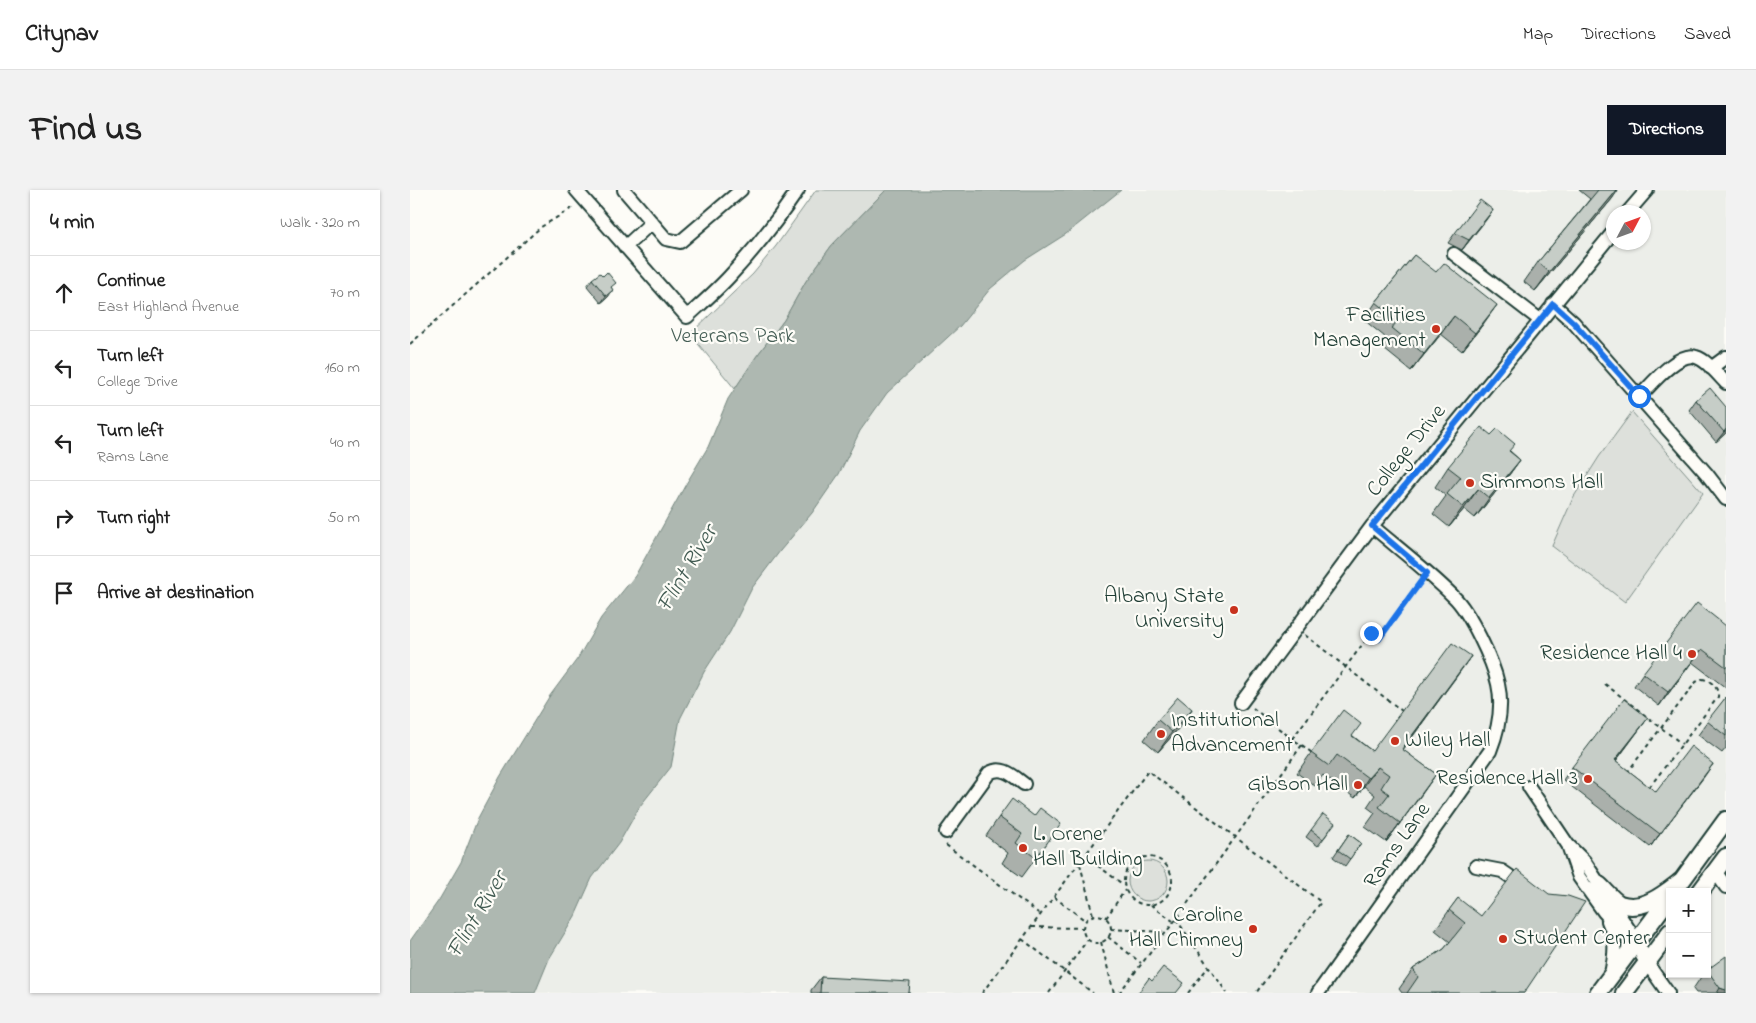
<!DOCTYPE html>
<meta charset="utf-8">
<style>
:root{--surface:#fff;--page:#f2f2f2;--text:#222;--muted:#767676;--line:#e0e0e0;--accent:#111827}
body{margin:0;font-family:"Indie Flower",sans-serif;background:var(--page);color:var(--text)}
.controls{position:absolute;right:15px;bottom:15px;display:grid;overflow:hidden;border-radius:0px;box-shadow:0 1px 4px #0004}
.controls button{width:45px;height:45px;display:grid;place-items:center;padding:0;border:0;border-bottom:1px solid var(--line);background:var(--surface);color:var(--text);font:25px sans-serif}
.compass{position:absolute;left:1196px;top:15px;width:45px;height:45px;border-radius:50%;background:var(--surface);box-shadow:0 1px 4px #0004;rotate:49deg}
.stop{position:absolute;width:15px;height:15px;margin:-11px;border:4px solid #1a73e8;border-radius:50%;background:#fff}
.stop.end{background:#1a73e8;border-color:#fff;box-shadow:0 1px 5px #0008}
.list{margin:0;padding:0;list-style:none}
h2{display:flex;justify-content:space-between;align-items:center;height:65px;margin:0;padding:0 20px;font-size:21px}
h2 small{font-size:16px;font-weight:400;color:var(--muted)}
.list li{display:grid;grid-template-columns:32px 1fr auto;gap:15px;align-items:center;box-sizing:border-box;height:75px;padding:0 20px;border-top:1px solid var(--line)}
.list b{display:block;font-size:19px;white-space:nowrap}
.list p{margin:0;font-size:16px;white-space:nowrap;color:var(--muted)}
.list em{font-size:16px;font-style:normal;color:var(--muted)}
.icon{flex:none;width:28px;height:28px;fill:none;stroke:currentColor;stroke-width:2;stroke-linecap:round;stroke-linejoin:round}
.map{position:relative;flex:none;width:1316px;height:803px;overflow:hidden;border-radius:0px}
header{display:flex;align-items:center;gap:30px;box-sizing:border-box;height:70px;padding:0 25px;background:var(--surface);border-bottom:1px solid var(--line)}
header strong{font-size:24px}
nav{display:flex;gap:28px;margin-inline-start:auto;font-size:18px}
.intro{display:flex;align-items:center;justify-content:space-between;box-sizing:border-box;height:120px;padding:0 30px}
h1{margin:0;font-size:35px}
.button{padding:12px 22px;border-radius:0px;background:var(--accent);color:#fff;font-size:18px;font-weight:700}
main{display:flex;gap:30px;padding:0 30px}
aside{flex:1;background:var(--surface);border-radius:0px;box-shadow:0 1px 4px #0004}
.map>svg:first-child{display:block}
.built{fill:#eceee9;fill-rule:evenodd}
.green{fill:#dde0db;stroke:#7e8e88}
.water{fill:#aeb8b1;stroke:#75877f}
.lines{fill:none;stroke-linecap:round;stroke-linejoin:round}
.minor-casing{stroke:#1f3d34;stroke-width:16}
.major-casing{stroke:#1f3d34;stroke-width:20}
.path{stroke:#1f3d34;stroke-width:2;stroke-dasharray:4 4;stroke-linecap:butt}
.minor{stroke:#fdfcf7;stroke-width:12}
.major{stroke:#fdfcf7;stroke-width:16}
.wall{fill:#aab0ab;stroke:#1f3d34}
.shaded-wall{fill:#8b908b;stroke:#1f3d34}
.building{fill:#c6cdc7;stroke:#1f3d34}
.route{stroke:#1a73e8;stroke-width:6}
.poi-dot{fill:#c8321e;stroke:#fdfcf7;stroke-width:2}
.labels{text-anchor:middle;dominant-baseline:central;stroke-width:4.5;stroke-linejoin:round;paint-order:stroke}
.poi-label{font-size:22px;fill:#1f3d34;stroke:#fdfcf7;text-anchor:end}
.park-label{font-size:22px;fill:#455e55;stroke:#fdfcf7}
.street-label{font-size:22px;fill:#1f3d34;stroke:#fdfcf7}
.water-label{font-size:24px;font-style:italic;fill:#435c53;stroke:#fdfcf7}
</style>
<header>
<strong>Citynav</strong>
<nav><a>Map</a><a>Directions</a><a>Saved</a></nav>
</header>
<div class="intro"><h1>Find us</h1><a class="button">Directions</a></div>
<main>
<aside>
<h2>4 min<small>Walk · 320 m</small></h2>
<ul class="list">
<li><svg class="icon" aria-label="ahead" viewBox="0 0 24 24"><path d="M12 20V5M6 11l6-6 6 6"/></svg><div><b>Continue</b><p>East Highland Avenue</p></div><em>70 m</em></li>
<li><svg class="icon" aria-label="left" viewBox="0 0 24 24"><path d="M17 20v-9H6M10 6l-5 5 5 5"/></svg><div><b>Turn left</b><p>College Drive</p></div><em>160 m</em></li>
<li><svg class="icon" aria-label="left" viewBox="0 0 24 24"><path d="M17 20v-9H6M10 6l-5 5 5 5"/></svg><div><b>Turn left</b><p>Rams Lane</p></div><em>40 m</em></li>
<li><svg class="icon" aria-label="right" viewBox="0 0 24 24"><path d="M7 20v-9h11M14 6l5 5-5 5"/></svg><div><b>Turn right</b></div><em>50 m</em></li>
<li><svg class="icon" aria-label="arrive" viewBox="0 0 24 24"><path d="M6 21V4h12l-3 4 3 4H6"/></svg><div><b>Arrive at destination</b></div></li>
</ul>
</aside>
<div class="map">
<svg width="1316" height="803" viewBox="0 0 1316 803">
<rect width="100%" height="100%" fill="#fdfcf7"/>
<filter id="ink" filterUnits="userSpaceOnUse"><feTurbulence type="fractalNoise" baseFrequency=".02" numOctaves="2"/><feDisplacementMap in="SourceGraphic" scale="10" xChannelSelector="R" yChannelSelector="G"/><feConvolveMatrix kernelMatrix="1 2 1 2 8 2 1 2 1" color-interpolation-filters="sRGB"/></filter>
<g filter="url(#ink)">
<path class="built" d="M711 0H1316V803H125L139 769 165 726 182 688 209 653 230 616 261 577 270 529 294 482 320 442 342 398 429 284 450 241 477 203 550 136 580 99 615 70 656 44ZM1204 22H1234V52H1204ZM1260 702H1297V784H1260Z"/>
<path class="green" d="M406 0H476L422 55 396 91 374 130 346 167 325 199 280 144 343 84 366 56Z
M1222 222 1293 303 1215 412 1142 356 1163 308 1189 267Z
M718 691a20 20 0 1 1 40 0a20 20 0 1 1-40 0Z"/>
<path class="water" d="M476 0H711L656 44 615 70 580 99 550 136 477 203 450 241 429 284 402 323 370 361 342 398 320 442 294 482 270 529 261 577 230 616 209 653 182 688 165 726 139 769 125 803H0V751L29 710 51 672 68 628 90 587 139 507 168 468 191 428 225 386 276 294 298 257 318 209 346 167 374 130 396 91 422 55Z"/>
<g class="lines">
<g class="minor-casing">
<path id="minor" d="M166 0 277 127C291 114 306 101 319 87 344 60 367 31 388 0
M214 0 256 49 270 52 331 0
M1218 22 1237 0
M215 57 242 32
M1044 64 1130 130
M1143 114 1164 133 1296 283 1316 309
M1301 178 1316 167
M1229 207C1241 195 1268 161 1286 167 1297 170 1308 185 1316 193
M831 513 962 336 1204 41
M1119 597 1158 655 1174 671 1227 752 1237 772
M536 642 579 583C593 575 603 586 614 594
M1159 658 1169 687 1194 722 1215 745
M1066 676 1092 681 1114 696
M1305 681 1316 697
M1198 731C1207 750 1205 764 1201 784
M1232 766 1258 803
M908 803 1080 561C1088 541 1093 516 1088 494 1083 471 1060 422 1043 406 1018 381 989 359 962 336"/>
</g>
<g class="major-casing">
<path id="major" d="M1189 695C1195 700 1203 711 1210 714 1233 722 1254 704 1271 691
M1265 700 1316 630
M1290 702 1316 667
M1188 803 1260 707
M1214 803 1260 742"/>
</g>
<path class="path" d="M0 154 131 37 164 17
M895 445 992 521
M1292 489C1301 490 1309 498 1308 507L1238 599C1228 603 1222 599 1216 590V584L1286 492Z
M1195 494 1272 554
M843 518 882 549
M892 555 902 563
M536 655 631 725
M675 666 715 696
M714 691a24 24 0 1 1 48 0a24 24 0 1 1-48 0Z
M670 674 683 725
M644 707 676 731
M741 715 763 731
M673 739a14 14 0 1 1 28 0a14 14 0 1 1-28 0Z
M696 728 715 700
M766 729 817 803
M622 737 673 738
M701 739 756 742
M698 747 731 773
M612 749 683 803
M691 752 704 803
M572 803 738 581 911 712 846 803
M639 803 678 749
M709 803 764 732 892 555 882 549 961 443 969 449 1011 391
M778 803 799 776"/>
<use href="#minor" class="minor"/>
<use href="#major" class="major"/>
</g>
<path class="wall" d="M1169 0H1208L1202 9 1125 101 1114 92 1128 72 1180 9Z
M1083 20 1052 60 1038 53 1045 43Z
M1004 65 1074 133 1052 161 1031 144 1001 181 969 155 975 147 954 130 966 112Z
M182 89 202 98 198 107 191 113 177 96Z
M1286 210 1316 243 1306 252 1279 220Z
M1100 261 1110 270 1096 289 1065 328 1054 319 1039 337 1023 324 1036 306 1025 297 1038 277Z
M1316 436V498L1282 472 1249 516 1224 496 1233 483Z
M1061 466 993 560 1026 584 976 652 955 637 965 623 957 617 965 605 954 596 945 608 913 585 905 596 887 583 901 563 943 546 962 561Z
M1316 507V558L1312 563 1288 545Z
M782 519 768 539 748 562 734 550 748 530Z
M1238 528 1206 571 1246 602 1303 574 1240 657 1153 590 1162 577Z
M589 627 637 653 612 687 592 673 598 663 576 646Z
M901 640H920L908 656 896 647Z
M939 644 951 653 935 676 923 667Z
M1048 708 1114 803H992L989 799 1003 779 1034 759 1040 752 1025 740Z
M1297 779 1316 803H1286L1283 799 1293 784H1297Z
M411 787 499 803H401V800Z"/>
<path class="shaded-wall" d="M1207 0H1208L1202 9 1125 101 1139 82Z
M1083 20 1076 30 1052 60 1059 50Z
M203 100 198 107 191 113 196 106Z
M1087 115 1074 133 1052 161 1065 143Z
M1044 126 1031 144 1001 181 1014 164Z
M1316 239V243L1306 252 1314 242Z
M1110 270 1096 289 1065 328 1079 308Z
M1068 299 1054 319 1039 337 1053 317Z
M1292 459 1282 472 1249 516 1258 502Z
M1061 466 1047 486 978 579 992 559Z
M782 519 768 539 748 562 762 542Z
M1238 528 1228 541 1196 584 1205 570Z
M1303 574 1294 587 1240 657 1250 644Z
M968 577 954 596 945 608 958 588Z
M1026 584 1012 604 976 652 990 633Z
M1310 798 1316 800V803H1307Z"/>
<path class="building" d="M1188 0H1207L1139 82 1128 72Z
M1070 10 1083 20 1059 50 1045 43Z
M1004 65 1026 82 1034 73 1087 115 1065 143 1044 126 1014 164 982 138 988 130 966 112Z
M197 82 206 93 201 97 203 100 196 106 182 89 190 83 193 86Z
M1300 198 1316 217V239L1314 242 1286 210Z
M1071 237 1081 245 1087 239 1105 254 1099 261 1110 270 1079 308 1068 299 1053 317 1037 304 1051 287 1038 277Z
M1287 413 1316 436V477L1292 459 1258 502 1233 483Z
M1042 453 1061 466 992 559 1026 584 990 633 969 617 979 604 971 598 979 585 968 577 958 588 927 565 919 576 901 563 933 520 951 534 942 546 962 561Z
M768 507 782 519 762 542 748 530Z
M1316 507V546L1297 531Z
M1214 509 1238 528 1205 570 1246 602 1281 556 1303 574 1250 644 1162 577Z
M602 609 624 626 630 618 651 634 626 668 606 653 612 644 589 627Z
M913 624 925 633 913 649 901 640Z
M939 644 951 653 940 669 928 660Z
M1107 679 1139 704 1158 706 1175 712 1114 803H997L1008 787 1003 779 1034 759 1055 733 1039 720 1048 708 1071 726Z
M1316 766V800L1310 798 1297 780Z
M753 777 774 793 766 803H728L739 788 742 791Z
M411 787 500 792 499 803H410Z"/>
</g>
<g class="lines" filter="url(#ink)">
<path class="route" d="M961 443 969 449 1017 383 962 336 1143 114 1164 133 1229 206"/>
</g>
<g class="poi-dot">
<circle cx="1026" cy="139" r="5"/>
<circle cx="1060" cy="293" r="5"/>
<circle cx="824" cy="420" r="5"/>
<circle cx="1282" cy="464" r="5"/>
<circle cx="751" cy="544" r="5"/>
<circle cx="985" cy="551" r="5"/>
<circle cx="1178" cy="589" r="5"/>
<circle cx="948" cy="595" r="5"/>
<circle cx="613" cy="658" r="5"/>
<circle cx="843" cy="739" r="5"/>
<circle cx="1093" cy="749" r="5"/>
</g>
<g class="labels">
<g class="poi-label">
<text x="1016" y="126">Facilities<tspan x="1016" dy="25">Management</tspan></text>
<text x="1070" y="293" text-anchor="start">Simmons Hall</text>
<text x="814" y="407">Albany State<tspan x="814" dy="25">University</tspan></text>
<text x="1272" y="464">Residence Hall 4</text>
<text x="761" y="531" text-anchor="start">Institutional<tspan x="761" dy="25">Advancement</tspan></text>
<text x="995" y="551" text-anchor="start">Wiley Hall</text>
<text x="1168" y="589">Residence Hall 3</text>
<text x="938" y="595">Gibson Hall</text>
<text x="623" y="645" text-anchor="start">L. Orene<tspan x="623" dy="25">Hall Building</tspan></text>
<text x="833" y="726">Caroline<tspan x="833" dy="25">Hall Chimney</tspan></text>
<text x="1103" y="749" text-anchor="start">Student Center</text>
</g>
<g class="park-label">
<text x="323" y="147">Veterans Park</text>
</g>
<g class="street-label">
<text transform="translate(997 261) rotate(-51)">College Drive</text>
<text transform="translate(988 656) rotate(-55)">Rams Lane</text>
</g>
<g class="water-label">
<text transform="translate(278 379) rotate(-59)">Flint River</text>
<text transform="translate(68 725) rotate(-59)">Flint River</text>
</g>
</g>
</svg>
<div class="controls">
<button>+</button>
<button>−</button>
</div>
<svg class="compass" viewBox="-18 -18 36 36"><path d="M0-13l5 13h-10z" fill="#e53935"/><path d="M0 13l5-13h-10z" fill="#767676"/></svg>
<div class="stop" style="left:1229px;top:206px"></div>
<div class="stop end" style="left:961px;top:443px"></div>
</div>
</main>
